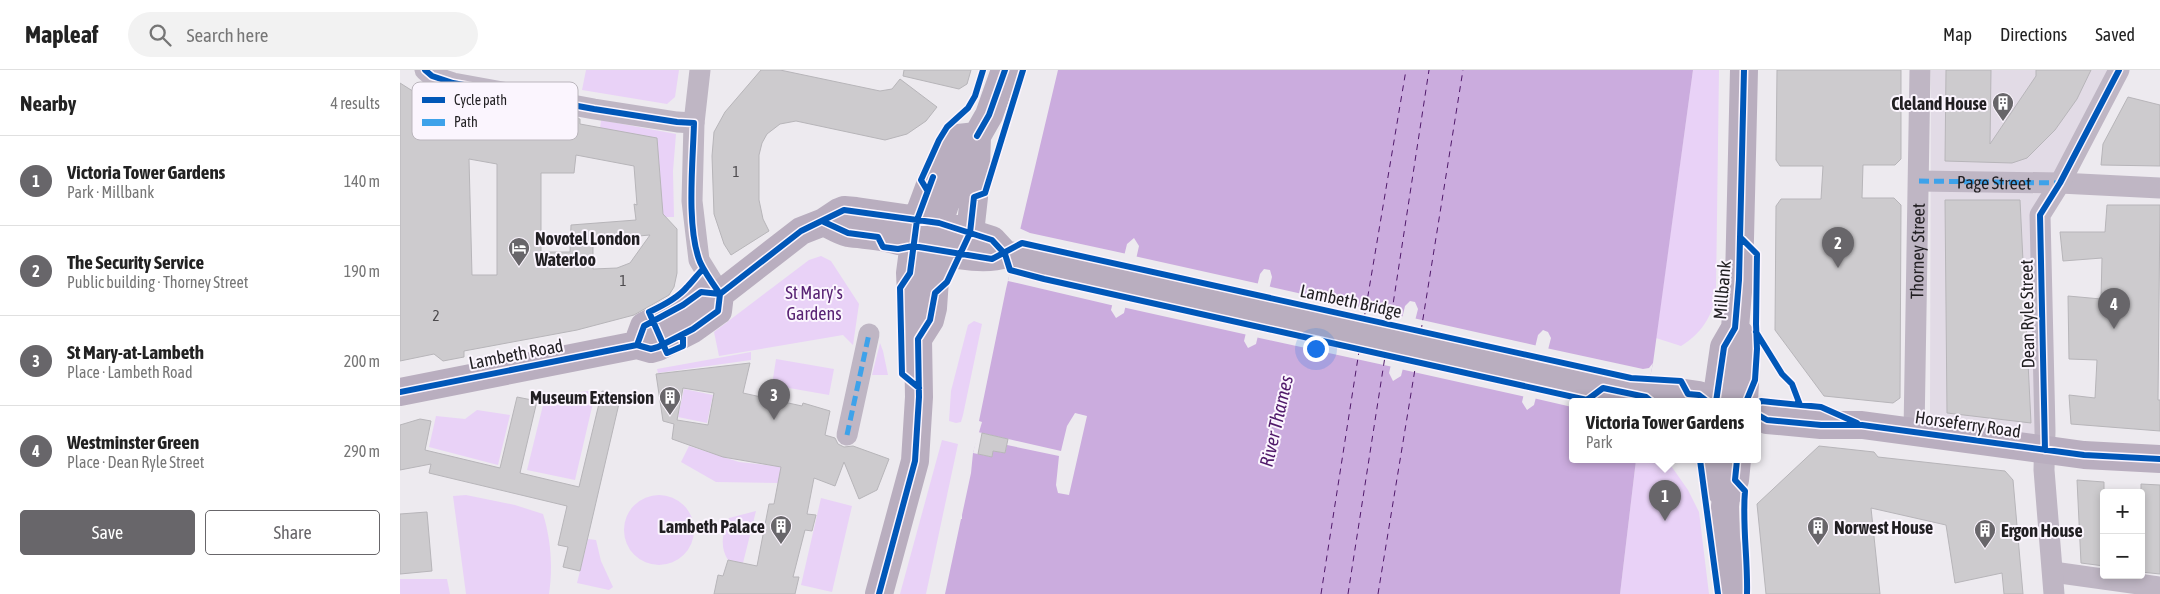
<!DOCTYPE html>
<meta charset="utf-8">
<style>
:root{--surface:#fff;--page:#f2f2f2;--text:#222;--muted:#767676;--line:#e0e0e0;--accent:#68666a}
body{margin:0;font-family:"Asap Condensed",sans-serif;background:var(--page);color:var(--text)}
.controls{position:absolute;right:15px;bottom:15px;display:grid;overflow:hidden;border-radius:5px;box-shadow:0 2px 8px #0003}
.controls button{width:45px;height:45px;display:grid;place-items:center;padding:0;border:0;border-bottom:1px solid var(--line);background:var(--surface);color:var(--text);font:25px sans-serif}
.you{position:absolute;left:915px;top:278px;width:18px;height:18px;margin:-12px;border:4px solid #fff;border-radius:50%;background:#1a73e8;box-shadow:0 0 0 8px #1a73e833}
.badge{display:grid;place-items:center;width:32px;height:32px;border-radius:50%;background:var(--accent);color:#fff;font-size:16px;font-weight:700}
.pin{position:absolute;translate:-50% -41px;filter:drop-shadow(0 1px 2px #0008)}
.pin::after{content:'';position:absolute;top:26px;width:18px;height:15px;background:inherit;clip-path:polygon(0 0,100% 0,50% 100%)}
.popup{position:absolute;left:1169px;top:328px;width:192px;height:65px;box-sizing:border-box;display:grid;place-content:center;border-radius:5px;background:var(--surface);filter:drop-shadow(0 1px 4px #0005);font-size:16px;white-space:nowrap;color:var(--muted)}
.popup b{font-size:19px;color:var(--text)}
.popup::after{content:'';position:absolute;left:50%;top:100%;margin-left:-10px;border:10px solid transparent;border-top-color:var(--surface)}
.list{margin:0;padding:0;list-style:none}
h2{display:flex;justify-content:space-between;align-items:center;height:65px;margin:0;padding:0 20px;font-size:21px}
h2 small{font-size:16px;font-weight:400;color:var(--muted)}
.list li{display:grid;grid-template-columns:32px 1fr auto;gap:15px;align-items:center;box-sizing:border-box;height:90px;padding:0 20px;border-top:1px solid var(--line)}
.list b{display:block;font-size:19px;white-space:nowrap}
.list p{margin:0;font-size:16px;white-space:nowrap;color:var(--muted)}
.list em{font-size:16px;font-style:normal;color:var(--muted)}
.actions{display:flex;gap:10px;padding:15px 20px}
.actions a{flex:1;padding:11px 0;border:1px solid var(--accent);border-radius:5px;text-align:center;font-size:18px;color:var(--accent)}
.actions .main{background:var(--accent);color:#fff}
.icon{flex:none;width:28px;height:28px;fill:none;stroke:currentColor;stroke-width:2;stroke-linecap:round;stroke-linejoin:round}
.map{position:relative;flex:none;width:1760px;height:524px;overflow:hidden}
header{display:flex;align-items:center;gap:30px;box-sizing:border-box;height:70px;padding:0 25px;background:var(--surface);border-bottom:1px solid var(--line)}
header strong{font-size:24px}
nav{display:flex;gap:28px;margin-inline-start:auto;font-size:18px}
.search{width:350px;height:45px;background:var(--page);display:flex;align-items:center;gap:12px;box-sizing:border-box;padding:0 18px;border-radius:28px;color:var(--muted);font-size:19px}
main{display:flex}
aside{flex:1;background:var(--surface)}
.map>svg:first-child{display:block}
.built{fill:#e2dbe6}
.green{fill:#e9d2f7}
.water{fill:#cbacde;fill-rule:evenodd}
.pier{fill:#edeaef}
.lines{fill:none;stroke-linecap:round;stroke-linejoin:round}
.ferry{stroke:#50196a;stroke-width:1;stroke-dasharray:6 5;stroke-linecap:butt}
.building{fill:#cdcbce;stroke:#b7b5b9;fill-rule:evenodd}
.minor{stroke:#bfb6c4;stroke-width:21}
.major{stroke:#b9aebf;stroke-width:28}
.quiet{stroke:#3ea2ea;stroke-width:5;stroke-dasharray:10 5;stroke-linecap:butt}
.cycleway-casing{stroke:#fbf5fe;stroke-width:9}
.cycleway{stroke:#0057b8;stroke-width:6}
.labels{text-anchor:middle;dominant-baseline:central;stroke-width:4;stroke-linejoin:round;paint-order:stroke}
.number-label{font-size:15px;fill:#4c4a4d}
.poi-label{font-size:18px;font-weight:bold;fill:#211f22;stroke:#fbf5fe;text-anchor:end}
.street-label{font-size:18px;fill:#211f22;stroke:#fbf5fe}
.park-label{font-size:18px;fill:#582374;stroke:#fbf5fe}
.water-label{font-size:19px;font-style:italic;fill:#50196a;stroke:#fbf5fe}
.key{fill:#fbf5fe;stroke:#bab5bc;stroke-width:1}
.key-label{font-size:14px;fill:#211f22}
</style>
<header>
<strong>Mapleaf</strong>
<div class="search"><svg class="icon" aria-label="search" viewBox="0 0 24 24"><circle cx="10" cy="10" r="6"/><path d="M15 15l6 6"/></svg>Search here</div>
<nav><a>Map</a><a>Directions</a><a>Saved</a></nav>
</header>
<main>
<aside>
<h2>Nearby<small>4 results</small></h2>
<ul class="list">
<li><span class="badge">1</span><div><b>Victoria Tower Gardens</b><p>Park · Millbank</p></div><em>140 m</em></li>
<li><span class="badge">2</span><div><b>The Security Service</b><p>Public building · Thorney Street</p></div><em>190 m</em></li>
<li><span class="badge">3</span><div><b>St Mary-at-Lambeth</b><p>Place · Lambeth Road</p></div><em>200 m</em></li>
<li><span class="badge">4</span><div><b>Westminster Green</b><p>Place · Dean Ryle Street</p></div><em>290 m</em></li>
</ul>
<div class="actions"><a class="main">Save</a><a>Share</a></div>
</aside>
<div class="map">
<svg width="1760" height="524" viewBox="0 0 1760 524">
<rect width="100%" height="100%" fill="#edeaef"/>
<path class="built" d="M1531 0H1711L1634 143 1639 352 1633 366 1540 355 1530 343Z"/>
<path class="green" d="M186 0H279L275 27 267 34 182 20Z
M1293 0H1319L1316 221C1314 245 1301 264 1281 276L1256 268Z
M201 50 276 64 273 101 274 147H263L257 68 200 59Z
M421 186 431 191 459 234 453 275 443 265 319 286 314 262 409 190Z
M574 251 582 254 563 345 561 352 556 353 549 351 551 321 568 255Z
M480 273 483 281 488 305H472Z
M351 282V290L258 303 257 299Z
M376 289 434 299 429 325 372 315Z
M284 319 313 325 307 353 278 347Z
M196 320 175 410 127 400 145 327Z
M77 340 110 345 98 395 29 377 36 346 65 349Z
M542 370 558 374 526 524H500Z
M289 376 339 392 383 397 380 413 316 412 281 392Z
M1236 390H1267L1288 420 1299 442 1309 524H1220Z
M224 460a35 35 0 1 1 70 0a35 35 0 1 1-70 0Z
M66 425 115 435 143 444C151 469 153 498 149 524H66L53 426Z
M421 428 452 436 432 522 401 515Z
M356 441 343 493 328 490C319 475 323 463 329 448Z
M188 469 196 470 201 491 213 517 209 520 177 513Z
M0 509H47L50 524H0Z"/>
<path class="water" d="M658 0H1293L1253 293 1245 332H1172V390H1236L1220 524H545L561 449H562V445L571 403 573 383 582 352 579 351 606 219ZM734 168 739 176 724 243 716 248 711 240 727 174ZM864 199 870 200 872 207 856 274 848 278 844 271 860 204ZM1010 231 1015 232 1018 239 1001 306 993 311 989 303 1005 236ZM1143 260 1148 262 1151 268 1134 335 1127 340 1122 332 1138 265Z"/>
<path class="pier" d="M619 158 630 163 727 184 715 236 608 211Z
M734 186 860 214 848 265 722 237Z
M867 216 1005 247 993 297 855 267Z
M1013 248 1138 276 1126 327 1000 299Z
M1146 278 1243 299 1249 298 1253 293 1245 332H1172V337L1133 328Z
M675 343 687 346 669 425 658 423 656 415 659 386 607 375 605 383 593 381 592 387 573 383 578 362 661 381 667 356Z"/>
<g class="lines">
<path class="ferry" d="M964 249 1006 0
M990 254 1029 0
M1021 261 1063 0
M921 524 960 275
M948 524 986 280
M978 524 1017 287"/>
</g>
<path class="building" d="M361 0H380L480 21 492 19 500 9 537 37 526 51 507 64 485 70 396 51 380 54 367 64 362 73 359 85V130L363 149 369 161 331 185 324 174 314 144 312 86 314 62 325 42Z
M504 0H571L567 14 559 19 503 6Z
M1377 0H1501V89L1495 95H1463L1462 128H1494L1501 135 1500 328 1493 333 1424 326 1375 260 1376 136 1381 129H1421L1423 96H1380L1376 90Z
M1546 0H1591L1590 74 1636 6V0H1691L1677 29 1655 60 1627 88 1612 93 1545 91Z
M0 13 38 37 41 23 61 27 60 31 125 41 126 39 180 49V54L257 68 263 144 277 159V203L274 217 269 225 234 245 177 260 64 281V287L43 291 34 284 0 291ZM176 85 234 96 237 135 234 134 236 150 171 155 170 182H141V103H174ZM69 89 97 94V205H72ZM250 165 230 193 217 198 193 199V170Z
M1728 27 1760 35V96L1701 95 1703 74Z
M1545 130H1620L1631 353 1547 343Z
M1707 135H1760L1758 330H1760V361L1671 354 1669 325 1695 328 1697 290 1669 289 1668 226 1701 229 1702 188 1663 191 1660 162H1705Z
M350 293 343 323 402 336 403 333 430 341 425 365 435 368 438 374 444 377 453 376 489 389 477 420 459 429 444 392 435 416 414 408 407 444 416 445 412 461 405 460 393 507H399L395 524H314L318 505 323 506 328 490 357 496 369 434H374L381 397 323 387 272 369 274 354 263 351 256 304ZM283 318 314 323 308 355 277 350Z
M202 321 221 325 180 501 163 497 168 477 158 475 167 436 29 403 31 394 0 400V355L20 349 31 351 25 380 100 398 117 327 137 331 120 403 179 417Z
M582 363 608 369 605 383 593 381 592 387 578 384Z
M1419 376 1474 382 1478 387 1605 401 1613 410 1623 524H1604L1602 503 1555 513 1546 455 1471 438 1480 524H1366L1357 434Z
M1677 410 1704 412V496L1681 493Z
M1741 414 1760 415V504L1741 502Z
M27 442 32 501 0 504V444Z"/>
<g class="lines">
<g class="minor">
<path d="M25 0 32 6 53 13 194 39 277 52 294 53"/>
<path d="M300 0 294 53 292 131 299 190 320 224"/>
<path d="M1519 111 1660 113 1760 118"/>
<path id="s1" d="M1514 362 1520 0"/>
<path d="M447 365 469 264"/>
<path d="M1653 502 1760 517"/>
<path d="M1654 524 1644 400 1645 361 1640 145 1660 113 1719 0"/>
</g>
<path class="major" d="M424 152C432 156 440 161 448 163 461 165 474 165 487 168 519 175 575 195 605 184
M570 163 574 127 571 119 576 97 577 66 589 45 605 0
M1335 258 1347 273 1344 332
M518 269 530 250 533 238 539 153 557 97 576 73
M237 275 244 256 283 235 301 222 320 224 401 161 424 152 439 142 444 140 456 141 539 153 592 170 605 184 700 206 1043 280 1203 318 1246 327 1271 321 1299 325 1308 332
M0 322 237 275 251 279 258 277 293 259 318 241 320 224
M1316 332 1324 277 1335 258 1339 210 1344 0
M1358 345 1367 350 1421 355H1462L1684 385 1760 389
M1314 390 1315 413 1326 428
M479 524 515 391 519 327 518 269 512 245 510 203 517 150 533 107 550 74 558 68 577 66
M1334 524 1326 467 1325 436 1326 428 1335 410 1337 390"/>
<g class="quiet">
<path id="s2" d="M1519 111 1660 113"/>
<path d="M447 365 469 264"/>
</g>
<g class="cycleway-casing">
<path id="cycleway" d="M25 0 32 6 53 13 194 39 277 52 294 53C293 91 286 157 300 192 305 203 313 214 320 224
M577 66 589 45 605 0
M527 120 521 110 539 70 547 57 568 38 575 26 583 0
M424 152 448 163 478 167 483 177 498 179 513 176 592 189 622 173 1231 308 1281 311 1288 324 1299 325 1308 332
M1341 168 1357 184 1356 254 1357 279 1355 310 1346 332
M1356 262 1382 304 1392 314 1400 335
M283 265V276L267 283 249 242C262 236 278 228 287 217 293 211 297 205 303 199
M237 275 244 256 283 235 301 222 320 224 401 161 444 140 539 153 592 170 605 184 610 200 644 209 1187 330 1203 318 1246 327 1252 332
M519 318 502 304 500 218 510 203 517 150 533 107
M0 322 237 275 251 279 258 277 293 259 318 241 320 224
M1316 332 1324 277 1335 258 1339 210 1344 0
M1358 333 1361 331 1421 337 1457 353
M1358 345 1367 350 1421 355H1462L1684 385 1760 389
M1645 380 1640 145 1660 113 1719 0
M1300 390 1318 524
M1337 390 1335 410 1345 421C1342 455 1348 489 1347 524
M479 524 515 391 519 327 518 269 530 250 535 223 547 212 570 163 574 127 585 123 623 0"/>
</g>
<use href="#cycleway" class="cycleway"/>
</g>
<defs>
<g id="building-pin" transform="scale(1.125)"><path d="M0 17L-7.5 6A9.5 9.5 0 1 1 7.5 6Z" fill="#68666a" stroke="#fbf5fe"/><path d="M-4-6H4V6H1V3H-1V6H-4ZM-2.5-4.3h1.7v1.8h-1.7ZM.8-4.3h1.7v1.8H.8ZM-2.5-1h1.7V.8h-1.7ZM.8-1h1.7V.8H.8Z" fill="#fff"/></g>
<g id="hotel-pin" transform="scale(1.125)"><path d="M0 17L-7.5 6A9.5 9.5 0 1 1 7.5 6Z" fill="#68666a" stroke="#fbf5fe"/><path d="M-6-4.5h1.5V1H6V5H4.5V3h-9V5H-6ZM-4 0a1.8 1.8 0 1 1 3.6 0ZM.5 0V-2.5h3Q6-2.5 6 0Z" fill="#fff"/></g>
</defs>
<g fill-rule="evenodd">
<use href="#building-pin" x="1603" y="33"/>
<use href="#hotel-pin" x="119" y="178"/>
<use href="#building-pin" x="270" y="327"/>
<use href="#building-pin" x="381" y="456"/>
<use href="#building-pin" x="1418" y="457"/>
<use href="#building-pin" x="1585" y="460"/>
</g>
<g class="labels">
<g class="number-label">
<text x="336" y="101">1</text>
<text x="223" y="210">1</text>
<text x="36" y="245">2</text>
</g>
<g class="poi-label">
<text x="1587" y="33">Cleland House</text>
<text x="135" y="168" text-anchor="start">Novotel London<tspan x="135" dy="21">Waterloo</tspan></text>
<text x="254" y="327">Museum Extension</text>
<text x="365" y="456">Lambeth Palace</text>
<text x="1434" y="457" text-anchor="start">Norwest House</text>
<text x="1601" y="460" text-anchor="start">Ergon House</text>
</g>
<g class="street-label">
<text stroke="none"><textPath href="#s2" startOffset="75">Page Street</textPath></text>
<text stroke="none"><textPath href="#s1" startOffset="181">Thorney Street</textPath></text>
<text transform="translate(1322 220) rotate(-85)">Millbank</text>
<text transform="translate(951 231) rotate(12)">Lambeth Bridge</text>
<text transform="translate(1627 244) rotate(-91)">Dean Ryle Street</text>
<text transform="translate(116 284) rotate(-11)">Lambeth Road</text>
<text transform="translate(1568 354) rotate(8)">Horseferry Road</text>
</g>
<g class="park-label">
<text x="414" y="222">St Mary's<tspan x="414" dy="21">Gardens</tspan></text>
</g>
<g class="water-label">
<text transform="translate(876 351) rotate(-77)">River Thames</text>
</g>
</g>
<rect x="12" y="12" width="166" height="58" rx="8" class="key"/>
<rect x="22" y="27" width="23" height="6" fill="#0057b8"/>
<rect x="22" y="49" width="23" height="7" fill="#3ea2ea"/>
<g class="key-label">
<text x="54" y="35">Cycle path</text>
<text x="54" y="57">Path</text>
</g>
</svg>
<div class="controls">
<button>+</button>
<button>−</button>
</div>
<div class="you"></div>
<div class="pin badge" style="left:1265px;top:451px">1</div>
<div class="popup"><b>Victoria Tower Gardens</b>Park</div>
<div class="pin badge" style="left:1438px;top:198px">2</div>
<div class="pin badge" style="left:374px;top:350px">3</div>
<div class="pin badge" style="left:1714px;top:259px">4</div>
</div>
</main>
